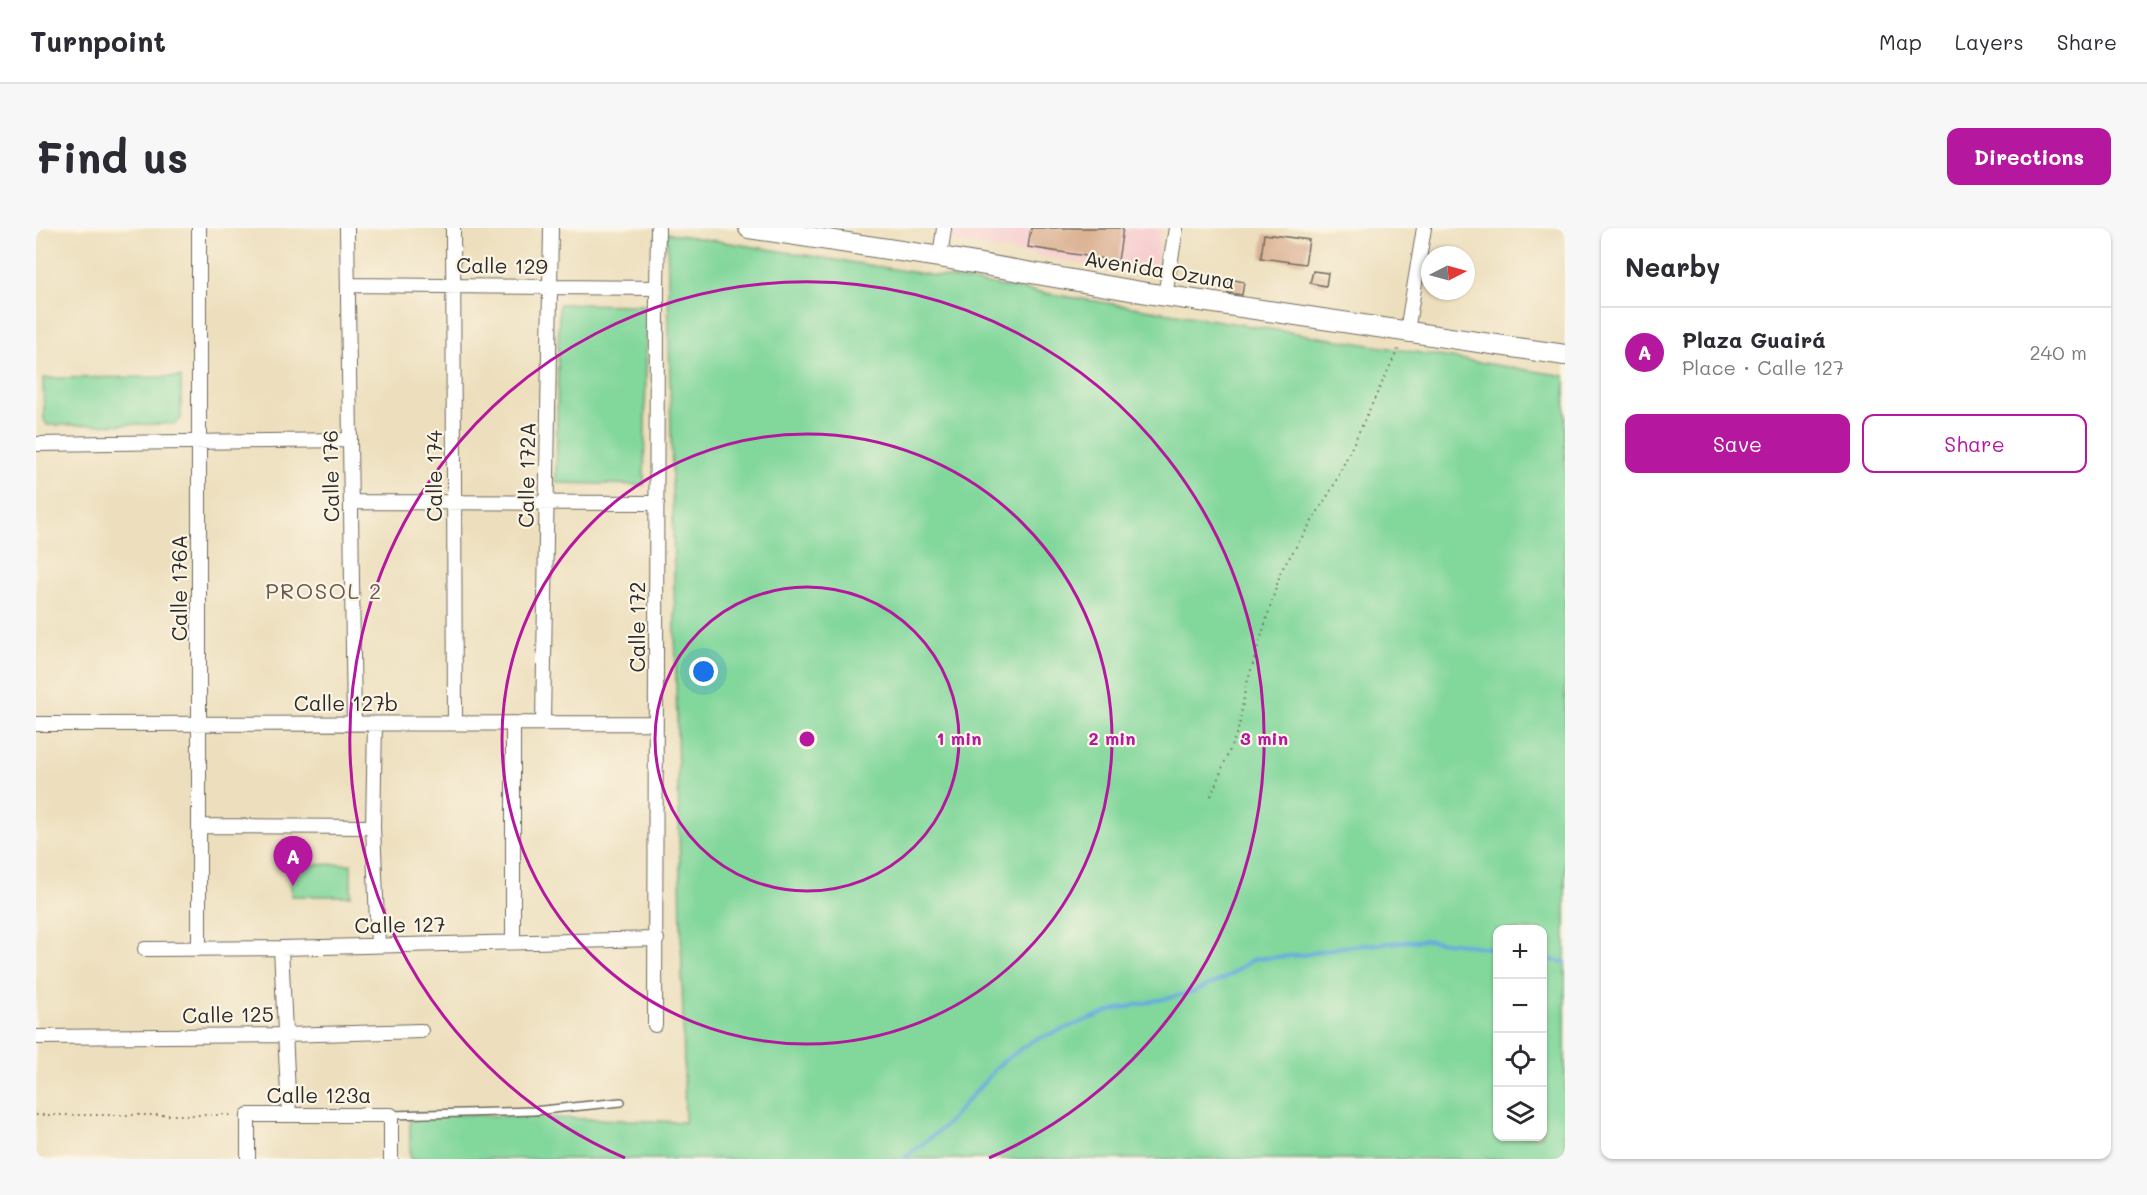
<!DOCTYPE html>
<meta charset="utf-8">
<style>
:root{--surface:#fff;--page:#f7f7f7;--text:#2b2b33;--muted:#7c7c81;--line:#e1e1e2;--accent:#b5179e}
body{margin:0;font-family:Mali,sans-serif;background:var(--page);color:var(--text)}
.controls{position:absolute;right:18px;bottom:18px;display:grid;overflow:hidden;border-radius:12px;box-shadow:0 2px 4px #0004}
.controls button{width:54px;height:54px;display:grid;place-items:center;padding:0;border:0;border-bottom:2px solid var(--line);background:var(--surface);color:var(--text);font:30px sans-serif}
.compass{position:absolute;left:1385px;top:18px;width:54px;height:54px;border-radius:50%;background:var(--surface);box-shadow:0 2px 4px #0004;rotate:84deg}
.you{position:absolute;left:668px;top:444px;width:21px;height:21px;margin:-15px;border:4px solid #fff;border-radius:50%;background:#1a73e8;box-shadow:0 0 0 9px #1a73e833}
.badge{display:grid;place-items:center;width:39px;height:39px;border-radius:50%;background:var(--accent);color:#fff;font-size:20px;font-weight:700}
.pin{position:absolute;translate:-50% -50px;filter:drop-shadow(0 2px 3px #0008)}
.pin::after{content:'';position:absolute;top:32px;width:21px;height:18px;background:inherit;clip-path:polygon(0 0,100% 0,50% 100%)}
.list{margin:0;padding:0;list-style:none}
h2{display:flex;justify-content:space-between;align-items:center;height:78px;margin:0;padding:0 24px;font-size:26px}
h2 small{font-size:20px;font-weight:400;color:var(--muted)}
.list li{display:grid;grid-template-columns:39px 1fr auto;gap:18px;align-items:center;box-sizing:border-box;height:90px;padding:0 24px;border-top:2px solid var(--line)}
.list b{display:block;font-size:22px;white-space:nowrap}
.list p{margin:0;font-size:20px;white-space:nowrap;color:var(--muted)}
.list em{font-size:20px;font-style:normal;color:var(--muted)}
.actions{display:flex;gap:12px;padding:18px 24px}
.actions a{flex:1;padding:14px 0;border:2px solid var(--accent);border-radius:12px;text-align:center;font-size:21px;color:var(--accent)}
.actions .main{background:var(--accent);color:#fff}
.icon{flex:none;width:33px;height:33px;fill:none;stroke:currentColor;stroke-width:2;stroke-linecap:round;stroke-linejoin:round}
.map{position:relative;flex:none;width:1529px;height:931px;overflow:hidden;border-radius:12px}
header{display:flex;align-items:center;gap:36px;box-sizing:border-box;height:84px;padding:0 30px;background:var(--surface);border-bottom:2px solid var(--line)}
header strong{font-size:28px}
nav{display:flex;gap:33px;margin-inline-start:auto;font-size:21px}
.intro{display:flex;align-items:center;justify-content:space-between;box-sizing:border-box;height:144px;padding:0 36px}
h1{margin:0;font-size:42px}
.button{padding:15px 27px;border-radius:12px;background:var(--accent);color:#fff;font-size:21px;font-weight:700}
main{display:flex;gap:36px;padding:0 36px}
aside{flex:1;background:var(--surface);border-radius:12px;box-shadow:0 2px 4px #0004}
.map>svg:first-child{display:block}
.built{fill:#f7cfd0}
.green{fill:#82d79b;stroke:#568163;stroke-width:1.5;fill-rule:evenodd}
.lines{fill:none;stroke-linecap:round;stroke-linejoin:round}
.stream{stroke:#68acdd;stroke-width:4}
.building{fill:#dbb193}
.lane-casing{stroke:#6f6a5e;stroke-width:10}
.street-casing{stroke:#6f6a5e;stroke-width:16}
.secondary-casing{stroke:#6f6a5e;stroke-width:22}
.path{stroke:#6f6a5e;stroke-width:2;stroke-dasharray:1.5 4.5;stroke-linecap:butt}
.lane{stroke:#fff;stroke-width:7}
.street{stroke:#fff;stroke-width:14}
.secondary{stroke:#fff;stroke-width:20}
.ring{fill:none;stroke:#b5179e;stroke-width:3}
.labels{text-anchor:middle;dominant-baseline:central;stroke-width:4.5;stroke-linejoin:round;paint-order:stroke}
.street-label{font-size:21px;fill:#2b2b2b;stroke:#fcf5e5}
.neighbourhood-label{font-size:22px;letter-spacing:1.5px;fill:#695a4f;stroke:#fcf5e5}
.centre{fill:#b5179e;stroke:#fcf5e5;stroke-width:3}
.ring-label{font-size:18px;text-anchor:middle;font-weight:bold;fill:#b5179e;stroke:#fcf5e5;stroke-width:4.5;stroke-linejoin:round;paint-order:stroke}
</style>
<header>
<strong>Turnpoint</strong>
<nav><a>Map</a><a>Layers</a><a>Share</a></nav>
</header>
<div class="intro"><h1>Find us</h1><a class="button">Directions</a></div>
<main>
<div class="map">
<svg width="1529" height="931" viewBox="0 0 1529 931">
<rect width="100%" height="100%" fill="#fcf5e5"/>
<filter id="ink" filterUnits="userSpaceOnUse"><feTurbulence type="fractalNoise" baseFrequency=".0167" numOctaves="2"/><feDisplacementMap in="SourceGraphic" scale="12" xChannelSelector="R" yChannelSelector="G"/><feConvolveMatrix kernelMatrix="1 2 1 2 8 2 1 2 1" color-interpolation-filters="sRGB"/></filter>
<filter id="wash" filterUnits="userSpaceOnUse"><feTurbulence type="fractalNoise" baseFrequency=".008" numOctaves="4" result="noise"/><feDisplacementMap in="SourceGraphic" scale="24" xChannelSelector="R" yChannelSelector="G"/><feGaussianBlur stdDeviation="1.35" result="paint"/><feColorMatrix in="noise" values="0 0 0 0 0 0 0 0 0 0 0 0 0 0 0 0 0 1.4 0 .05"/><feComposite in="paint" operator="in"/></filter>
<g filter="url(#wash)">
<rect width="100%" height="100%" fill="#eddfbd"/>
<path class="built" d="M915 0H1126L1118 47 913 13Z"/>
<path class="green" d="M631 5 1529 148V931H374V885L649 894ZM1462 702H1506V908H1462Z
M523 76 611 77 608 257 520 255Z
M145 149V191L138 196 11 197 8 191 7 150Z
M315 636V668H255V637Z"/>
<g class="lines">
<path class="stream" d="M1506 731 1529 734
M867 931 908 899 964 836 996 813 1077 782 1154 765 1191 749 1217 731 1267 727 1306 719 1389 712 1428 716 1462 722"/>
</g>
<g id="blocks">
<path class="building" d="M995 0H1087L1082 33 992 19Z
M1228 6 1273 12 1269 36 1225 30Z
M1277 43 1292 45 1290 58 1274 55Z
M1194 51 1208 54 1206 67 1192 65Z"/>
</g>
</g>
<g filter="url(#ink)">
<use href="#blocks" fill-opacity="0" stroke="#6f6a5e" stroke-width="1.5"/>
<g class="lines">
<g class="lane-casing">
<path id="lane" d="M355 887 497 883 585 874"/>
</g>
<g class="street-casing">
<path id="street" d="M311 0 318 495
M417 0 419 495
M904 29 908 0
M312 57 621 60
M1129 68 1140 0
M1371 103 1388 0
M0 216 314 212
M315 274 621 275
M477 495V714
M507 495 515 0
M0 496 620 495
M339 496 337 599 342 717
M163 598 337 599
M245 720 253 887
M109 721 245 720 621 711
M163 721V0
M619 797 621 60 622 0
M0 809 249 807 385 803
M212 931V887H355V931"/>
</g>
<g class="secondary-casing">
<path id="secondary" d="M713 0 904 29 1111 65 1529 127"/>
</g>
<path class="path" d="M1175 568 1203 499 1209 462 1245 343 1297 259 1363 119
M0 887H198"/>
<use href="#lane" class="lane"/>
<use href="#street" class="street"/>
<use href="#secondary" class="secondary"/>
</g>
</g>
<g class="ring">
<circle cx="771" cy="511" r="152"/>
<circle cx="771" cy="511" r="305"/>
<path d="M589 930A457 457 0 1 1 953 930"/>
</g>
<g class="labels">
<g class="street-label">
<text transform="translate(466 37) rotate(1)">Calle 129</text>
<text transform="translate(1124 41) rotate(9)">Avenida Ozuna</text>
<text transform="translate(490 247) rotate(-89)">Calle 172A</text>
<text transform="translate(294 248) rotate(-91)">Calle 176</text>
<text transform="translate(397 248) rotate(-90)">Calle 174</text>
<text transform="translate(142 360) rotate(-90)">Calle 176A</text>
<text transform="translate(600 399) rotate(-90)">Calle 172</text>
<text x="310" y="474">Calle 127b</text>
<text transform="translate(364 696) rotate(-1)">Calle 127</text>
<text transform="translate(192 786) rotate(-1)">Calle 125</text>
<text x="283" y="866">Calle 123a</text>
</g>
<g class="neighbourhood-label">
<text x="288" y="362">PROSOL 2</text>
</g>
</g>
<circle cx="771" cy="511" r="9" class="centre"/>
<g class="ring-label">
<text x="923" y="517">1 min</text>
<text x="1076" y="517">2 min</text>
<text x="1228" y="517">3 min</text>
</g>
</svg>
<div class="controls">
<button>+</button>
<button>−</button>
<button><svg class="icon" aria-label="locate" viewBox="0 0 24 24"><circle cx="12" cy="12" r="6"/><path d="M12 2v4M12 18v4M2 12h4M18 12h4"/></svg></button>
<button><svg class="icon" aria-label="layers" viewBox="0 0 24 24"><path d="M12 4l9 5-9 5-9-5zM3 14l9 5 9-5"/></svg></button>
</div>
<svg class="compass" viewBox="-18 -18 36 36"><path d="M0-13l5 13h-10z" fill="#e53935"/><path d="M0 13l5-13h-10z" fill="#7c7c81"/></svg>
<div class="you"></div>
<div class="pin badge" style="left:257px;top:658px">A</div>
</div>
<aside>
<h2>Nearby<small></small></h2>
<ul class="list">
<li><span class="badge">A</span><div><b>Plaza Guairá</b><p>Place · Calle 127</p></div><em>240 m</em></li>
</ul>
<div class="actions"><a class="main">Save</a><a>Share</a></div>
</aside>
</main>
